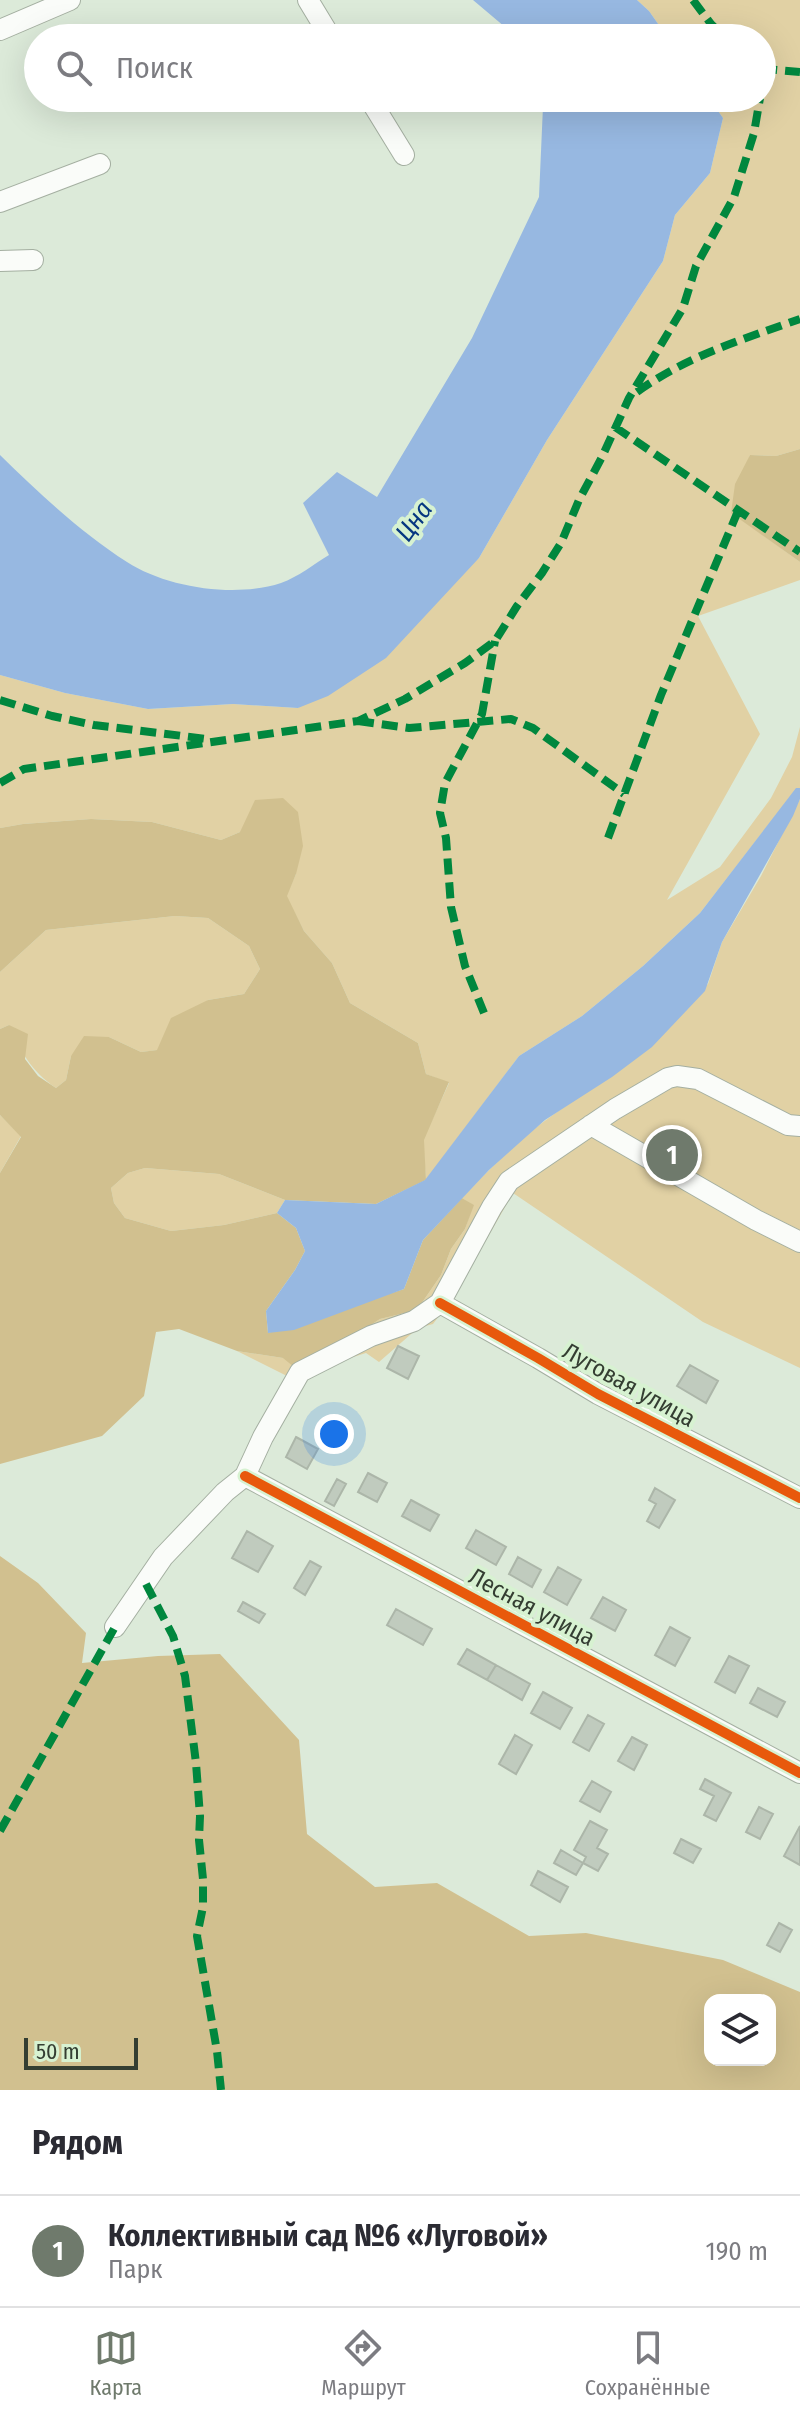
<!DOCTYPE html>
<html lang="ru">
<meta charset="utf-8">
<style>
:root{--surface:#fff;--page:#f7f7f7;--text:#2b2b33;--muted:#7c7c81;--line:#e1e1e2;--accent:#6f7a6c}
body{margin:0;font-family:"Fira Sans Condensed",sans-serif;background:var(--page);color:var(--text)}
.controls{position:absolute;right:24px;bottom:24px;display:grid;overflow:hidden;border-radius:16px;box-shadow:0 8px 32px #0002}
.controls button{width:72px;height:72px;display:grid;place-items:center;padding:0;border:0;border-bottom:2px solid var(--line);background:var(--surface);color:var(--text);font:40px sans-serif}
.scale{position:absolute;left:24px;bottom:20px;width:114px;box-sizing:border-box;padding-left:8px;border:4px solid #343e32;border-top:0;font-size:22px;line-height:28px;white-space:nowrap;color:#343e32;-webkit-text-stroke:6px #d7f2d1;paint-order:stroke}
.you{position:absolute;left:334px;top:1434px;width:28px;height:28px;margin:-20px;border:6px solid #fff;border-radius:50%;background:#1a73e8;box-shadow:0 0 0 12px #1a73e833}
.badge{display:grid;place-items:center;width:52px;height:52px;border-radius:50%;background:var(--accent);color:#fff;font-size:26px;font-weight:700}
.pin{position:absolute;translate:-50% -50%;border:4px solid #fff;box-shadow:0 2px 8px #0006}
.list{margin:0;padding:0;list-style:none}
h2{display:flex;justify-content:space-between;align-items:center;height:104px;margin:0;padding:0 32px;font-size:34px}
h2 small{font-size:26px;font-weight:400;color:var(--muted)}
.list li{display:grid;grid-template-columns:52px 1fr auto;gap:24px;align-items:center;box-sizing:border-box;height:112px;padding:0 32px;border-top:2px solid var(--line)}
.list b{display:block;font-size:30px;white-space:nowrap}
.list p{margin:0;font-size:26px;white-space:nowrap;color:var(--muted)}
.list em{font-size:26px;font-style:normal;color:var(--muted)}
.icon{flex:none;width:44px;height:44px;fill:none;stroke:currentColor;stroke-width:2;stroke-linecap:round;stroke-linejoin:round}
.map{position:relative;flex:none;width:800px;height:2090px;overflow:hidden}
.search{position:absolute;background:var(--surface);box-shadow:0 8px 32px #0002;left:24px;right:24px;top:24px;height:88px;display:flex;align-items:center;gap:20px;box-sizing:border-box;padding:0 28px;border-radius:44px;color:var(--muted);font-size:30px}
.sheet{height:216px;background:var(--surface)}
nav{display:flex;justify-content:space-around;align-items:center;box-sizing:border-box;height:112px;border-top:2px solid var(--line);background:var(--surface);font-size:22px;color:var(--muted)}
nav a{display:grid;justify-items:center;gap:4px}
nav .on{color:var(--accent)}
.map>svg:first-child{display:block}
.green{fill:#e1d1a4}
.forest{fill:#d1c08f;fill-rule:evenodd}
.water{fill:#97b8e1}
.building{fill:#c0cbbe;stroke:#acb6a9;stroke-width:2}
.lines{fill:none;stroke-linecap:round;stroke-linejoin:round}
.minor-casing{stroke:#a4afa1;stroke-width:22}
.minor{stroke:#fafcf9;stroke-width:20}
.quiet{stroke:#00873e;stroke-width:8;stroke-dasharray:16 8;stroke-linecap:butt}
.cycleway-casing{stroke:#d7f2d1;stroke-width:15}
.cycleway{stroke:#e8590c;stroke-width:10}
.labels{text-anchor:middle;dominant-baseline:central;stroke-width:8;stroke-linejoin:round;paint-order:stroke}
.street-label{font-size:24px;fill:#343e32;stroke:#d7f2d1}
.water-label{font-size:26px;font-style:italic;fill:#063781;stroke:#d7f2d1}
</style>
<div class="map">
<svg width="800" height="2090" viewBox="0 0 800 2090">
<rect width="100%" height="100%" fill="#dcead9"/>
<path class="green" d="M637 0H800V449L776 456 750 455 731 512 800 562V580L698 616 760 734 667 900 720 867 771 798 792 757 800 727V788L796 789 700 913 643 966 582 1016 519 1056 426 1180 423 1140 449 1083 426 1074 418 1043 350 1003 332 963 304 931 286 896 296 874 240 832 221 840 152 822 91 819 23 824 0 828V675L65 693 148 709 233 704 298 708 479 558 547 440 663 261 675 215 710 173 723 118 709 98H762V38H668L649 11Z
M800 799V1368L703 1322 513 1193 454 1296 433 1324 418 1328 379 1362 366 1353 289 1377 237 1351 283 1358 331 1351 380 1319 417 1310 441 1275 451 1249 465 1229 473 1205 462 1198C494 1164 527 1131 566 1106L708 984 722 942 761 876Z
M175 916 208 918 249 946 260 969 244 994 208 1000 158 1050 141 1052 109 1037 71 1056 66 1080 56 1088C30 1070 22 1053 9 1025L0 1029V972L46 930Z
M0 1115 21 1136 0 1173Z
M145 1168 219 1174 285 1200 277 1213 224 1225 171 1231 125 1218 114 1203 111 1188 128 1173Z"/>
<path class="forest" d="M800 449V562L731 513 735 484 750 455 776 456Z
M283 798 298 812 303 846 296 874 287 896 304 931 332 963 350 1003 418 1043 426 1074 449 1082 424 1140 426 1180 376 1204 285 1200 219 1174 145 1168 128 1173 111 1188 114 1203 125 1218 171 1231 224 1225 277 1213 296 1228 305 1251 295 1270 266 1311 268 1333 404 1289 423 1240 462 1198 474 1205 465 1229 451 1249 441 1275 417 1310 380 1319 331 1351 294 1367 283 1358 237 1351 179 1329 156 1332 144 1396 102 1436 0 1464V1173L21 1137 0 1115V1029L9 1025 28 1034 25 1059 38 1076 56 1088 66 1080 71 1056 84 1036 109 1037 141 1052 157 1050 171 1018 208 1000 244 994 260 969 249 946 208 918 175 916 46 930 0 972V828L23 824 91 819 152 822 221 840 240 832 255 800Z
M0 1556 38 1583 86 1633 82 1663 158 1656 220 1654 299 1740 307 1834 375 1887 437 1883 529 1936 586 1933 723 1960 800 1992V2090H0ZM710 2000H770V2060H710Z"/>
<path class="water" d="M473 0H637L649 11 668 38H518Z
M540 98H709L723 118 710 173 675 215 663 261 547 440 479 558 386 658 328 696 298 708 233 704 148 709 65 693 0 675V455C39 493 80 532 127 562 167 588 236 598 281 583 298 577 314 564 329 555L303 503 337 472 377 497 472 338 539 197 543 106Z
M796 788H800V799L793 816 722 942 705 991 652 1047 612 1077 545 1120 489 1170 423 1240 404 1289 294 1330 268 1333 266 1311 295 1270 305 1251 296 1228 277 1213 285 1200 376 1204 425 1180 519 1056 582 1016 643 966 700 913Z"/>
<path class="building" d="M398 1346 419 1356 408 1379 387 1368Z
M690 1365 718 1381 706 1403 677 1386Z
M296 1437 318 1449 307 1469 286 1457Z
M368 1473 387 1483 377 1502 358 1492Z
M337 1479 346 1484 334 1506 325 1501Z
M655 1488 675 1500 659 1528 647 1521 656 1504 649 1500Z
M411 1500 439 1515 430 1531 402 1516Z
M476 1530 506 1547 496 1565 466 1548Z
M247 1531 273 1546 258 1572 232 1558Z
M518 1557 541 1570 532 1587 509 1574Z
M310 1561 321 1567 305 1595 294 1588Z
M558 1567 581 1580 567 1605 544 1592Z
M603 1597 626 1610 615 1631 591 1618Z
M243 1602 265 1614 259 1623 238 1611Z
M396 1609 432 1629 423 1645 387 1625Z
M670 1627 690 1638 675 1666 655 1655Z
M467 1649 496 1665 487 1680 458 1664Z
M729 1656 749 1666 735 1693 715 1682Z
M496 1665 530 1684 522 1700 487 1680Z
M758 1688 785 1702 777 1717 750 1703Z
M543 1692 572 1708 560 1729 531 1713Z
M588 1715 604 1724 589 1751 573 1742Z
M515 1735 532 1745 516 1774 499 1764Z
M632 1737 647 1745 634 1770 618 1761Z
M705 1779 731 1793 716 1821 704 1815 714 1796 700 1789Z
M592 1781 611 1792 600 1812 580 1801Z
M759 1807 773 1814 760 1839 746 1832Z
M590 1821 607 1830 597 1848 608 1854 598 1871 583 1863 586 1857 574 1850Z
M800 1826V1865L784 1856Z
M681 1839 701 1849 693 1863 674 1853Z
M561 1850 583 1863 576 1875 554 1863Z
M538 1871 568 1887 560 1902 531 1885Z
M779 1923 792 1930 780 1952 767 1945Z"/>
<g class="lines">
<g class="minor-casing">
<path id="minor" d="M308 0 331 38
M0 30 70 0
M369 98 404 155
M0 202 100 164
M0 261 33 260
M591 1125 756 1220 800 1242
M440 1303 538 1358 598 1394 800 1498
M245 1476 800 1773
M115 1627 163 1557 225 1492 245 1476 263 1437 300 1372 371 1336 414 1321 440 1303 492 1207 509 1181 615 1109 668 1078 677 1076 698 1079 788 1125 800 1126"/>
</g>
<use href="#minor" class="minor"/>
<path class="quiet" d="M693 0 711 24 726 38
M762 66 767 69 800 72
M637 392C689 355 741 340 800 319
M615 427 800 552
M0 700 52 716 94 725 207 739
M358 721 409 728 511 719 533 728 624 794
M0 783 24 769 358 721 405 699 465 663 495 641 517 606 542 573 561 543 579 500 602 457 629 398 683 308 696 266 734 197 754 133 760 98
M608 838 661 695 738 511
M484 1013 465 966 451 907 446 838 440 813 445 783 482 714 495 641
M146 1584 173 1636 185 1676 196 1763 200 1816 199 1840 203 1879V1907L197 1936 217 2051 221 2090
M0 1831 115 1627"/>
<g class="cycleway-casing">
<path id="cycleway" d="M440 1303 538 1358 598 1394 800 1498
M245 1476 800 1773"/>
</g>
<use href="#cycleway" class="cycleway"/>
</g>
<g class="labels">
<g class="street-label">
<text transform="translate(629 1385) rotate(29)">Луговая улица</text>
<text transform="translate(532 1607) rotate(28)">Лесная улица</text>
</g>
<g class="water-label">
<text transform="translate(414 521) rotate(-54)">Цна</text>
</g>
</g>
</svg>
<div class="controls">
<button><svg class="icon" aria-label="layers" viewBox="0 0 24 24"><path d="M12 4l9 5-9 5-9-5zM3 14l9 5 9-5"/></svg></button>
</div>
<div class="scale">50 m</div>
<div class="you"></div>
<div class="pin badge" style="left:672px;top:1155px">1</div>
<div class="search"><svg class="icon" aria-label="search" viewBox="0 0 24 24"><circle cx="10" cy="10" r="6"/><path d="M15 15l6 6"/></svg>Поиск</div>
</div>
<section class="sheet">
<h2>Рядом<small></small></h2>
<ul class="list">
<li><span class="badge">1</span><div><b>Коллективный сад №6 «Луговой»</b><p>Парк</p></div><em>190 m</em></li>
</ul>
</section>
<nav>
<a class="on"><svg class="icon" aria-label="map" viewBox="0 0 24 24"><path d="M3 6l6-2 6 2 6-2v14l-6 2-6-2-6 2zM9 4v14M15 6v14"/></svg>Карта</a>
<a><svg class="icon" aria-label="directions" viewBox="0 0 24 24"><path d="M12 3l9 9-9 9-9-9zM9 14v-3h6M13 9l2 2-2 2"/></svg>Маршрут</a>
<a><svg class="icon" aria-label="saved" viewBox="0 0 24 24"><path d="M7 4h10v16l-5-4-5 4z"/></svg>Сохранённые</a>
</nav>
